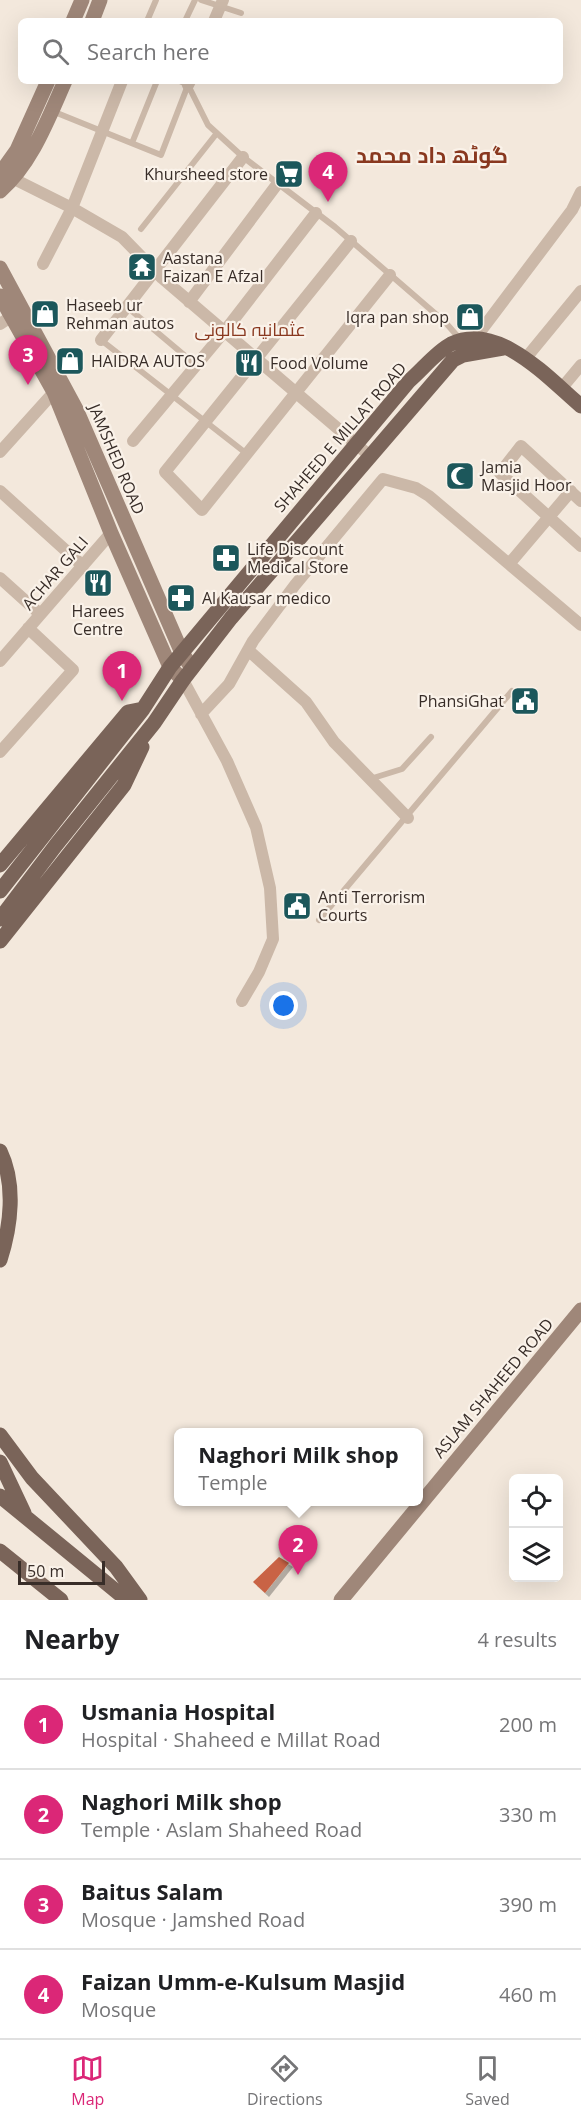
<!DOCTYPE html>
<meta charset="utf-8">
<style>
:root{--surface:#fff;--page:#f6f6f6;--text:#202124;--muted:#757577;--line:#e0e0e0;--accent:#db2777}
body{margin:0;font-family:"Open Sans",Cairo,sans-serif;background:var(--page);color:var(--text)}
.controls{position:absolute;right:18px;bottom:18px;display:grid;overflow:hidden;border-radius:9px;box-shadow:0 6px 24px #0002}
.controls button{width:54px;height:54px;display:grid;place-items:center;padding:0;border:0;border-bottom:2px solid var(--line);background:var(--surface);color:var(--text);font:30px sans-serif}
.scale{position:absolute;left:18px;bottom:15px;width:87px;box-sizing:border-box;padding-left:6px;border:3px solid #382d28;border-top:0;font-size:16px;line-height:21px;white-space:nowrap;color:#382d28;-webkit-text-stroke:4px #faf2e9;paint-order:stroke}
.you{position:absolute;left:284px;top:1006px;width:21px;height:21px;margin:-15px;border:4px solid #fff;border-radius:50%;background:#1a73e8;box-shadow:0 0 0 9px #1a73e833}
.badge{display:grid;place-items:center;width:39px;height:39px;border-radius:50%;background:var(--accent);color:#fff;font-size:20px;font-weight:700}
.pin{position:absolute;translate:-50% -50px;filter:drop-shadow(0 2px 3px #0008)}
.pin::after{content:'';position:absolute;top:32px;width:21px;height:18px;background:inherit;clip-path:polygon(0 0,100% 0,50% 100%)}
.popup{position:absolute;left:174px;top:1428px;width:249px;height:78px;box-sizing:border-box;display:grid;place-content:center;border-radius:9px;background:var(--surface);filter:drop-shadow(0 2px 4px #0005);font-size:20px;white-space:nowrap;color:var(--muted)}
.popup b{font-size:22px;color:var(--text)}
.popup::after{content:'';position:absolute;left:50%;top:100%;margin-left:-12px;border:12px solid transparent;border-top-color:var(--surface)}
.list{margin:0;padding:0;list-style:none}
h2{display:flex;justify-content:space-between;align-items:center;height:78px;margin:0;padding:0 24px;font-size:26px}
h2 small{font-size:20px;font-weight:400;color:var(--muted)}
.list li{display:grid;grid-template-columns:39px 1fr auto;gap:18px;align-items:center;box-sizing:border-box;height:90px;padding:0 24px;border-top:2px solid var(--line)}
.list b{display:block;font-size:22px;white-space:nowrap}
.list p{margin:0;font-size:20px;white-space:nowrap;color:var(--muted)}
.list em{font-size:20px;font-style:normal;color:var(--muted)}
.icon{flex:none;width:33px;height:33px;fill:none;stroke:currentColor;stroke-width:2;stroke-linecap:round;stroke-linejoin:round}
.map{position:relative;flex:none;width:581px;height:1600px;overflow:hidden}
.search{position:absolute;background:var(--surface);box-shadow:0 6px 24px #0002;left:18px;right:18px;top:18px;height:66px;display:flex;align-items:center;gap:15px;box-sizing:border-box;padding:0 21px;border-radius:9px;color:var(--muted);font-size:22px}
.sheet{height:438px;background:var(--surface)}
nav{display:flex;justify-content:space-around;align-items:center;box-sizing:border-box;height:84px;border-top:2px solid var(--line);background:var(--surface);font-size:16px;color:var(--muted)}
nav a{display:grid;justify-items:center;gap:3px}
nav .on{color:var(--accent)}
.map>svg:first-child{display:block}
.building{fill:#c96444;filter:url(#shadow)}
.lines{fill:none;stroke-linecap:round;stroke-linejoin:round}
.lane{stroke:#cbb8a8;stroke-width:6}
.street{stroke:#cbb8a8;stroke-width:12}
.secondary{stroke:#9f8779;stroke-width:15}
.primary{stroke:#7a6459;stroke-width:15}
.labels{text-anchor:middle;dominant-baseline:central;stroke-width:4.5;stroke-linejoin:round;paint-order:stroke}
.poi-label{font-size:16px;fill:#382d28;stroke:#faf2e9;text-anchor:start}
.street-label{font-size:16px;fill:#382d28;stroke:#faf2e9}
.neighbourhood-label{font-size:18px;fill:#89381f;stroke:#faf2e9}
.district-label{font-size:22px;font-weight:bold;fill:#89381f;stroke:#faf2e9}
</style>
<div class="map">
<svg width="581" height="1600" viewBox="0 0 581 1600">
<defs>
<filter id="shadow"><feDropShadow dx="4" dy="4" stdDeviation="0" flood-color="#0004"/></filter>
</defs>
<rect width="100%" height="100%" fill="#f3e8dc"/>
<path class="building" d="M279 1557 289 1563 265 1593 253 1582Z"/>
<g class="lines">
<path class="lane" d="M201 0 241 13
M147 21 156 0
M185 21 195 0
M180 81 188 85 208 125 243 157 335 227 445 322 460 339
M52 111 161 155 188 85
M132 143 157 81
M141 229 217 133
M127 307 196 365
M101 340 247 454
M370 779 402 769 431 737
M319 920 512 691"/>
<path class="street" d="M214 21 223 0
M188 85 190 81
M14 179 72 208 122 237 162 278 370 456
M351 241 165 472 202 510 390 275
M43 264 72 208 122 81
M189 302 278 183
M0 324 12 316
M101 340 243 157
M474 340 572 210 581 192
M526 358 581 291
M561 389 581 365
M133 441 224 332 316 213
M0 452 54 392
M0 491 83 566
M571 491 509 564 581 625
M581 501 521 446 500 473 581 546
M0 578 40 614
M248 650 306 702 334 742 408 818
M0 661 111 533
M183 680 227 761 256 827 270 888 273 939 259 972 242 1001
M201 714 229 684 253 641 295 585 383 479 416 488 429 496 509 564
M0 752 73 670 28 628"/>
<path class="secondary" d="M73 21 82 0
M92 21 100 0
M0 174 17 150 48 81
M0 191C32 163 48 119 65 81
M0 268 76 409 182 653 192 668
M0 296 54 392 111 533 170 667 183 680
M341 1600 581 1310"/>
<path class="primary" d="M0 865 128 712 143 709
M0 891 143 709 170 667 409 381C422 370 436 352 451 344 498 321 549 379 581 406
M0 919 56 845 154 723 183 680 231 618 453 360 463 355 503 348
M0 941 124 785 142 747
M0 1151C16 1184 11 1226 0 1260
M0 1435 32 1478 116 1567 140 1600
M0 1462 24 1513
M0 1496 127 1600
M0 1551 61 1600"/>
</g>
<defs>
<g id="supermarket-square" transform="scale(1.5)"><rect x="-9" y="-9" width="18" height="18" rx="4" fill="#1c575b" stroke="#faf2e9"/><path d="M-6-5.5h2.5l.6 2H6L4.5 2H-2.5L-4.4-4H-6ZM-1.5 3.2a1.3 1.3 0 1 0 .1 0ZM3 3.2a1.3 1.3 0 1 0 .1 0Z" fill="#fff"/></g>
<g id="temple-square" transform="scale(1.5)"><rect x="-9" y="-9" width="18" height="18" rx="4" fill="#1c575b" stroke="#faf2e9"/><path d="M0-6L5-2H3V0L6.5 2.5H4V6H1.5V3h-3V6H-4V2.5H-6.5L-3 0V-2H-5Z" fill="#fff"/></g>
<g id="shop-square" transform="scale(1.5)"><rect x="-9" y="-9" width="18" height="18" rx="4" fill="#1c575b" stroke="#faf2e9"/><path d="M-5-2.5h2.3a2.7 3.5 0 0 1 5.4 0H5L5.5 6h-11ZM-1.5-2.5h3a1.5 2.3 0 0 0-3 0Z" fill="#fff"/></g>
<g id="restaurant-square" transform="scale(1.5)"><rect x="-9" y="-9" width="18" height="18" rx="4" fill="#1c575b" stroke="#faf2e9"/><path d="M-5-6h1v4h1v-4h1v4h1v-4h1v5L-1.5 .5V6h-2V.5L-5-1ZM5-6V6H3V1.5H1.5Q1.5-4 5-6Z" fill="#fff"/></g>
<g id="mosque-square" transform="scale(1.5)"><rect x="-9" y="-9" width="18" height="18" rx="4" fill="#1c575b" stroke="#faf2e9"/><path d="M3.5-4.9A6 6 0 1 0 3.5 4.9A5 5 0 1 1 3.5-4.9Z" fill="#fff"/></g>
<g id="pharmacy-square" transform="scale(1.5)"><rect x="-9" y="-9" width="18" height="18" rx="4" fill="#1c575b" stroke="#faf2e9"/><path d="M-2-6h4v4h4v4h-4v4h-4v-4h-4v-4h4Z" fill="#fff"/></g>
<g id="civic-square" transform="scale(1.5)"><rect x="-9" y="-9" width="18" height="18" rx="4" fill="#1c575b" stroke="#faf2e9"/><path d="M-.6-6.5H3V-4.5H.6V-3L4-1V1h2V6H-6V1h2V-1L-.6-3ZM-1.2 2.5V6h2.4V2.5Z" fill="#fff"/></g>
</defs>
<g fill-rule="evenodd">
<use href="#supermarket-square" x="289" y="174"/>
<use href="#temple-square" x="142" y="267"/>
<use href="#shop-square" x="45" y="314"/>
<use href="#shop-square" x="470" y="317"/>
<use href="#shop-square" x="70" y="361"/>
<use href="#restaurant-square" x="249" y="363"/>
<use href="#mosque-square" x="460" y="476"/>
<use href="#pharmacy-square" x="226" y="558"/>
<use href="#restaurant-square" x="98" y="583"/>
<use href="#pharmacy-square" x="181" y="598"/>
<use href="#civic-square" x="525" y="701"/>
<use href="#civic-square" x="297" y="906"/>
</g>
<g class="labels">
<g class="poi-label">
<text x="268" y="174" text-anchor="end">Khursheed store</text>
<text x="163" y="258">Aastana<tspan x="163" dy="18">Faizan E Afzal</tspan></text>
<text x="66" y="305">Haseeb ur<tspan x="66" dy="18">Rehman autos</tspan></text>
<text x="449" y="317" text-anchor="end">Iqra pan shop</text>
<text x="91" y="361">HAIDRA AUTOS</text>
<text x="270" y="363">Food Volume</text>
<text x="481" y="467">Jamia<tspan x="481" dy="18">Masjid Hoor</tspan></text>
<text x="247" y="549">Life Discount<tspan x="247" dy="18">Medical Store</tspan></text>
<text x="202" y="598">Al Kausar medico</text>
<text x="98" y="611" text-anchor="middle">Harees<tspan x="98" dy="18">Centre</tspan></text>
<text x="504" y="701" text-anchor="end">PhansiGhat</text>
<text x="318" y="897">Anti Terrorism<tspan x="318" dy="18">Courts</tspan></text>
</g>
<g class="street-label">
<text transform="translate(340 437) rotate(-49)">SHAHEED E MILLAT ROAD</text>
<text transform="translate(117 459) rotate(67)">JAMSHED ROAD</text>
<text transform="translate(55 573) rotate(-49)">ACHAR GALI</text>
<text transform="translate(493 1388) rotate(-50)">ASLAM SHAHEED ROAD</text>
</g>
<g class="neighbourhood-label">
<text x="250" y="329">عثمانیہ کالونی</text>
</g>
<g class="district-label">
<text x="432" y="154">گوٹھ داد محمد</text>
</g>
</g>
</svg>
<div class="controls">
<button><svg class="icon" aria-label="locate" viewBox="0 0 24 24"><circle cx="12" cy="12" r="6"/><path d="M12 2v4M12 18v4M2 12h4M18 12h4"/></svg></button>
<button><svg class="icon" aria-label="layers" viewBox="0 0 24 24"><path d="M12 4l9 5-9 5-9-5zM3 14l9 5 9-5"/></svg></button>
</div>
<div class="scale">50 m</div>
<div class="you"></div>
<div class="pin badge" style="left:122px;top:701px">1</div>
<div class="pin badge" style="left:298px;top:1575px">2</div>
<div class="popup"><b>Naghori Milk shop</b>Temple</div>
<div class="pin badge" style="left:28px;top:385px">3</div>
<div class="pin badge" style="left:328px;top:202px">4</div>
<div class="search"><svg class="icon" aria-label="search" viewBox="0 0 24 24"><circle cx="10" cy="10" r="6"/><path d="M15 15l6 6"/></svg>Search here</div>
</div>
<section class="sheet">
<h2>Nearby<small>4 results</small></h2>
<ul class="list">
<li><span class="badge">1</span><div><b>Usmania Hospital</b><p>Hospital · Shaheed e Millat Road</p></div><em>200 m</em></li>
<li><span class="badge">2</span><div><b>Naghori Milk shop</b><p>Temple · Aslam Shaheed Road</p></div><em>330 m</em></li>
<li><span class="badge">3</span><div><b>Baitus Salam</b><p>Mosque · Jamshed Road</p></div><em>390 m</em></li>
<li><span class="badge">4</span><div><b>Faizan Umm-e-Kulsum Masjid</b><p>Mosque</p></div><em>460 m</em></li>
</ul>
</section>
<nav>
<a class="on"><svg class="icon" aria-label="map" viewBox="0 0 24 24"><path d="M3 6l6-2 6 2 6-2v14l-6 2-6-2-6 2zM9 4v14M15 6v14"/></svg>Map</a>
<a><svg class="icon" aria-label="directions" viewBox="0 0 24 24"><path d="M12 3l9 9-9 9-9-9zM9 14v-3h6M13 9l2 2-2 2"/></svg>Directions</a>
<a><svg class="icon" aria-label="saved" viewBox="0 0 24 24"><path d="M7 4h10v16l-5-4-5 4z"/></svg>Saved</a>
</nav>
